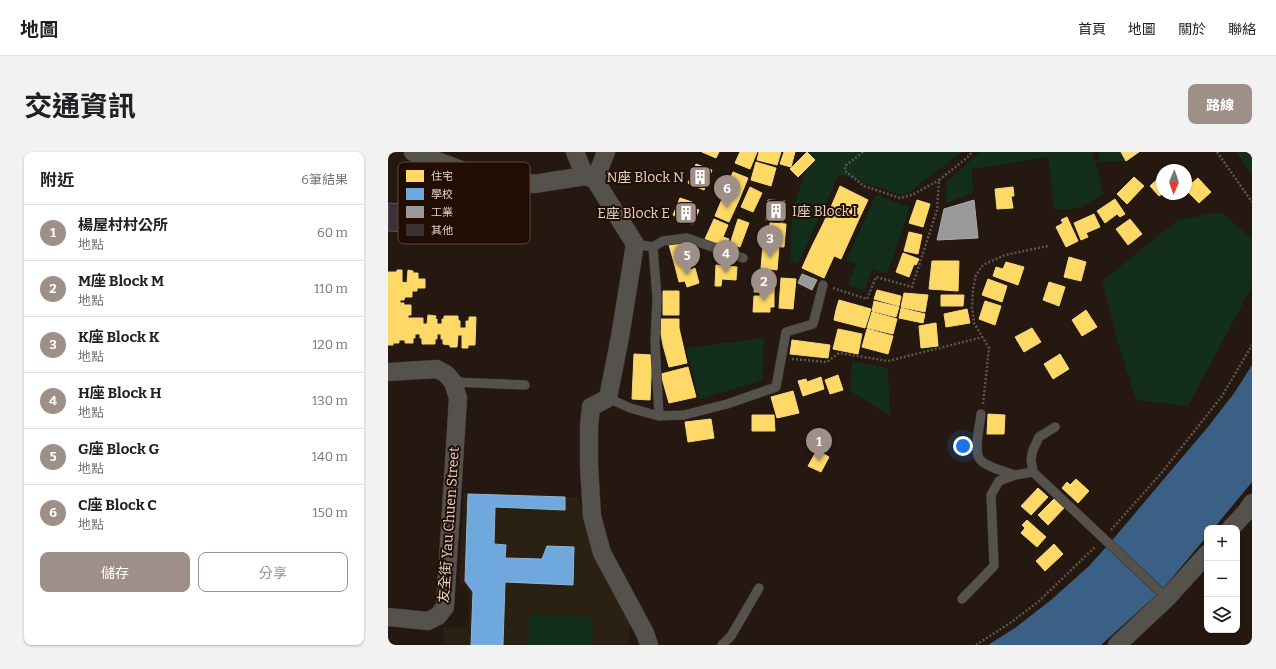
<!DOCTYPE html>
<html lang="zh-TW">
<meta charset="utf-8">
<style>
:root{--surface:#fff;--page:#f2f2f2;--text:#202124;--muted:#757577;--line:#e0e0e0;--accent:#9e9088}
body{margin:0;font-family:Bitter,"Noto Sans TC",serif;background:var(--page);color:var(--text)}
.controls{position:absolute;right:12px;bottom:12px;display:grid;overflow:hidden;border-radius:8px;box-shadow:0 1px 3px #0004}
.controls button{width:36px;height:36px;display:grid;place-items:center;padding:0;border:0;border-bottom:1px solid var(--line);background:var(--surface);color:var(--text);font:20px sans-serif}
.compass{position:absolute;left:768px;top:12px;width:36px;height:36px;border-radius:50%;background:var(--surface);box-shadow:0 1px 3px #0004;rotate:182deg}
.you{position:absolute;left:575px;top:294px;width:14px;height:14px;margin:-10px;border:3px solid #fff;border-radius:50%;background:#1a73e8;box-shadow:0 0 0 6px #1a73e833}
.badge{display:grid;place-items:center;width:26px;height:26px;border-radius:50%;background:var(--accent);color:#fff;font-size:13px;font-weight:700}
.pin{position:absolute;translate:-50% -33px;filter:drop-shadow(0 1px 2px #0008)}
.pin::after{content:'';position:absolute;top:21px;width:14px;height:12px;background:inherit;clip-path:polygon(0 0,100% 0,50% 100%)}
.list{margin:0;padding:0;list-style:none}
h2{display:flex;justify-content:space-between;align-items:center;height:52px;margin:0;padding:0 16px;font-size:17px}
h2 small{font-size:13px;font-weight:400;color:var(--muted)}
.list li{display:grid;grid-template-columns:26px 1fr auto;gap:12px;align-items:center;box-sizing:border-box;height:56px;padding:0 16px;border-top:1px solid var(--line)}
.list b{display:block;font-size:15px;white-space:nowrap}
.list p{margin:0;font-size:13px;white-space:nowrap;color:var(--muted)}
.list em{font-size:13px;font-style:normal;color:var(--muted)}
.actions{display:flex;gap:8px;padding:12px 16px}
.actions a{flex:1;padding:9px 0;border:1px solid var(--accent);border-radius:8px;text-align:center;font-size:14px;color:var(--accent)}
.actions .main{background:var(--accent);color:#fff}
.icon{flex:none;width:22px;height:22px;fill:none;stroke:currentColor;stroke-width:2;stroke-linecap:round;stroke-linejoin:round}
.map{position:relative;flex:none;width:864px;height:493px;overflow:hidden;border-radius:8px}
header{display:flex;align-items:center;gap:24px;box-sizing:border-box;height:56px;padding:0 20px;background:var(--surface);border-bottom:1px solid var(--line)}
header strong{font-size:19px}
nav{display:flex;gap:22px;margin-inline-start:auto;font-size:14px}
.intro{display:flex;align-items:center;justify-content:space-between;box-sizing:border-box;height:96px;padding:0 24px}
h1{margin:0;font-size:28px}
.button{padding:10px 18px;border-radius:8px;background:var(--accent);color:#fff;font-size:14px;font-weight:700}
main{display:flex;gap:24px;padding:0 24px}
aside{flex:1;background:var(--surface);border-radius:8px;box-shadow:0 1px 3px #0004}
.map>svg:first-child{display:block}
.education{fill:#2a2112}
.green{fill:#142e1c}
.water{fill:#3a6185}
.homes{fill:#ffd966;stroke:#f6d783}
.schools{fill:#6fa8dc;stroke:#91b4d6}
.industry{fill:#999;stroke:#aeaaa7}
.building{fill:#3c3136;stroke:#5d5455}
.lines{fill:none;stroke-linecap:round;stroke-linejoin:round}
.service-casing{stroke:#3d332b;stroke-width:10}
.minor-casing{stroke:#3d332b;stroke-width:19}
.path{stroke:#5b5651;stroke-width:2.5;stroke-dasharray:2 2;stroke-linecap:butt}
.service{stroke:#55514c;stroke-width:9}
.minor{stroke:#55514c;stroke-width:18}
.labels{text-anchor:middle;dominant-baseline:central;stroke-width:4;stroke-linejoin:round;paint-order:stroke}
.poi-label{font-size:14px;fill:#e0d1c8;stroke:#220d02;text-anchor:end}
.street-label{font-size:14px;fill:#e0d1c8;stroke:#220d02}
.key{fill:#220d02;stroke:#5b483d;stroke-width:1}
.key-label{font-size:11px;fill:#e0d1c8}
</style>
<header>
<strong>地圖</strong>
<nav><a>首頁</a><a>地圖</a><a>關於</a><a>聯絡</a></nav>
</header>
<div class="intro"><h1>交通資訊</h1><a class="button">路線</a></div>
<main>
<aside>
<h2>附近<small>6筆結果</small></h2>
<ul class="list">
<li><span class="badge">1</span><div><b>楊屋村村公所</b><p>地點</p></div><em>60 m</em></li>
<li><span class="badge">2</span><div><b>M座 Block M</b><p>地點</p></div><em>110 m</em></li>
<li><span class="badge">3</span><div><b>K座 Block K</b><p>地點</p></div><em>120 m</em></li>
<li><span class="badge">4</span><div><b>H座 Block H</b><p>地點</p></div><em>130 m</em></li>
<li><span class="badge">5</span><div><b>G座 Block G</b><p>地點</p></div><em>140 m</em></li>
<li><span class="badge">6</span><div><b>C座 Block C</b><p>地點</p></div><em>150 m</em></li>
</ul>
<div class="actions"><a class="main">儲存</a><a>分享</a></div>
</aside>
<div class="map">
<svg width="864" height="493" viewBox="0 0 864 493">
<rect width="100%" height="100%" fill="#241810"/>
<path class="education" d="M76 341 189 345 202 379 242 462 241 493H56L55 474 81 478V441L71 429Z"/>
<path class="green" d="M423 0H574L516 44 451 22 410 112 402 110 404 61Z
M592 0H705L715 42 692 56 666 58 660 5 584 17 585 41 558 51V31Z
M712 0H733L738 9H710Z
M848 0H864V23Z
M488 43 522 55 499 122 484 117 476 139 460 133 468 112 458 109Z
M833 60 864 87V134L800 254 748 248 730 191 714 129 790 68Z
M376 186 374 229 311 247 298 196Z
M464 209 500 216 502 264 462 239Z
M142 462 205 465 204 493H140Z"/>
<path class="water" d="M864 213V330L826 376H819V384L773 439 713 493H600L627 476 663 448 700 415 721 392 819 276 847 240Z"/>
<path class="homes" d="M314 0H331L328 6Z
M352 0H369L362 17 347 11Z
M371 0H393L389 13 369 8Z
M396 0H407L403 15 392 12Z
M419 0 427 8 410 25 402 17Z
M733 0H751L738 9Z
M368 10 388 16 383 34 363 28Z
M308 12 324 18 316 38 300 31Z
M345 20 360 26 351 48 336 42Z
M774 23V42L771 44 762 34Z
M746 25 756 34 739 52 729 42Z
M810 26 823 40 811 51 798 38V36Z
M452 34 480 48 471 67 443 55Z
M362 35 374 41 365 60 353 55Z
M625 35 626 44H623L625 56 609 57 607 37Z
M336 42 351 48 341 70 327 64Z
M292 46 304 50 302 55 311 58 305 72 285 63Z
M727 47 737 62 732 65 729 62 717 71 709 59Z
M380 48 397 49 395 70 378 68Z
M529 48 542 52 535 75 521 71Z
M443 55 471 67 462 87 434 74Z
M706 62 712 75 698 81 700 85 693 88 686 71Z
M679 65 690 89 678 95 668 75 675 71 673 68Z
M326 67 340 73 335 85 341 87 337 95 317 87Z
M350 67 361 71 352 95 342 92Z
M742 67 754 82 740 93 728 77Z
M382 71 398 72 396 95 380 94Z
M434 74 462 87 453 107 424 94Z
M521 80 534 83 530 102 516 99Z
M294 89 300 111 287 114 281 93Z
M375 93 391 95 389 118 373 116Z
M424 94 446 104 436 126 414 116Z
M515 101 531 107 528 113 526 112 521 125 508 120Z
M681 105 698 110 693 129 676 125Z
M544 109H571L570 139 541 137Z
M618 110 636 115 630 133 605 124 608 115 615 117Z
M300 111 302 118 307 116 311 131 299 135 297 129 291 130 287 114Z
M328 113 349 115 348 128 334 127 333 134H327Z
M9 118H14V130L19 131 20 118 25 119V121H30V127H37V136H29V139H24V145H17L16 148H12V151H16V153H23V163H20V166H35V172H39L40 163 48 164 47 167H49V172H54V167H56V164H70V168L72 169V176H78V169H81V165H88L87 193H80V196H74V183H70L69 195H62V193L55 192V187H53V182H49V187H47V192H34V186H32V182H27V186H25V191H17V188H11V191H5V193H0V120H9Z
M367 123 387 124 386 141 366 140Z
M393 126 408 127 405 157 391 156Z
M600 127 619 134 614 150 594 143Z
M661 130 677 135 671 154 655 148Z
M489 138 513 144 511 154 486 147Z
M275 139H291V163H275Z
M372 141H386V155H382V160H365L366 144H372Z
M516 141 540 143 537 160 513 155Z
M553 143H576L575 154H553Z
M451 148 483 157 480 167 448 158Z
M486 149 511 155 508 165 484 159Z
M597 149 613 154 607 173 591 167Z
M513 156 537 162 535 171 511 166Z
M579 157 582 171 558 175 556 162Z
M448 158 480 167 477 176 446 168Z
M698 158 709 175 694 184 684 168Z
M484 160 509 167 505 182 479 176Z
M273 167H291V176L294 189 275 193 273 182Z
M548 171 550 194 533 196 531 174Z
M644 176 653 190 636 200 627 185Z
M450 177 474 182 470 202 445 197Z
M479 177 505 184 500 202 474 195Z
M404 188 442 193 440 206 402 202Z
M294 189 299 211 281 215 275 193Z
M246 202 264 203 263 226 245 224Z
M672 202 681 217 665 227 656 212Z
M300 215 304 230 277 237 273 222Z
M450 223 455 238 442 242 437 228Z
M245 224 263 226 262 248 244 247Z
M433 225 436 237 415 244 410 229 418 227 419 230Z
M304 230 308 245 281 251 277 237Z
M405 239 411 261 389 266 383 245Z
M600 262 617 263 616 282H599Z
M364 263H386L387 279H364Z
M323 267 326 286 300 290 297 270Z
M429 298 441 305 433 320 420 314Z
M688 327 701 339 690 351 674 336 679 330 682 333Z
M650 336 660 345 643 363 633 354Z
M667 346 677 355 660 373 650 363Z
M639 368 658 385 649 395 633 381 637 376 634 373Z
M666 392 675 402 657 419 648 409Z"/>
<path class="schools" d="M80 342 177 345V358L107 355 106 392 118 393 117 406 154 407 159 394 186 395 185 433 117 430 115 493H83L85 440 77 429Z"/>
<path class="industry" d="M586 48 590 86 549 88 556 57Z
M414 122 429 128 424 138 410 131Z"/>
<path class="building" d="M36 30 54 31 53 54 94 56 93 84 0 79V51L35 53Z"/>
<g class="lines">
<g class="service-casing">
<path id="service" d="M247 92 265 95 269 146 267 191 271 264
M265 95 275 89 299 86 355 106
M65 230 137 233
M220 246 242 256 271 264 296 263 339 252 388 235 398 180 425 172 435 133
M593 262C592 273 586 296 591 306 595 314 618 320 627 323
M645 320 643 307 645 298 651 285 667 275
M574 447 606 414 603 343 611 329 627 323 645 320 779 446
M334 493 343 484 371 436"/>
</g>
<g class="minor-casing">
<path id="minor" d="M25 0 84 22 146 32 197 24 207 28 247 92 232 185 220 246 203 255 201 274V314L204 364 214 401 257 481 261 493
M187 0 197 24
M207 28 218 0
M0 220 49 217 58 222 65 230 70 246 57 455 50 464 40 469 0 465
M843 376 858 360 864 351
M729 493 779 446 819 402"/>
</g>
<path class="path" d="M475 0 457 14V19L476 34 512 46 524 43 551 28
M829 0 864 50
M445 136 479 147 488 125 524 135 549 58 551 28 581 4 584 0
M404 207 439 210 451 201 500 209 595 185
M595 252 601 196 586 171 584 155 585 137 588 123 595 113 617 103 660 94
M723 378 775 319 834 244 864 193
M588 493 622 471 650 450 707 395"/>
<use href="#service" class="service"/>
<use href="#minor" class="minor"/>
</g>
<defs>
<g id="building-square" transform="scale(1.15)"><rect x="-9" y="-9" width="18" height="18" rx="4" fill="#9e9088" stroke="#220d02"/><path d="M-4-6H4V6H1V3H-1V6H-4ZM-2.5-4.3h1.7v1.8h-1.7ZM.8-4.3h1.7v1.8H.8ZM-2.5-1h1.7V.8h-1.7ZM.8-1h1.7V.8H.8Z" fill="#fff"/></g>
</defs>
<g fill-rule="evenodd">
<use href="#building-square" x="312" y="25"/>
<use href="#building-square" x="388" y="59"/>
<use href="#building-square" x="298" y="61"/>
</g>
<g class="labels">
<g class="poi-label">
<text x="296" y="25">N座 Block N</text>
<text x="404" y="59" text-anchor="start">I座 Block I</text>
<text x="282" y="61">E座 Block E</text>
</g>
<g class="street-label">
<text transform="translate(61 373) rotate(-86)">友全街 Yau Chuen Street</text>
</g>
</g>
<rect x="10" y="10" width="132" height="82" rx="6" class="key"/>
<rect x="18" y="18" width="18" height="12" fill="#ffd966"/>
<rect x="18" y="36" width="18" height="12" fill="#6fa8dc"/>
<rect x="18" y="54" width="18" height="12" fill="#999"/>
<rect x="18" y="72" width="18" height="12" fill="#3c3136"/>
<g class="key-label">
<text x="43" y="28">住宅</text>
<text x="43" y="46">學校</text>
<text x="43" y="64">工業</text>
<text x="43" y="82">其他</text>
</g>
</svg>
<div class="controls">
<button>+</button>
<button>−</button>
<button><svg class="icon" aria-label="layers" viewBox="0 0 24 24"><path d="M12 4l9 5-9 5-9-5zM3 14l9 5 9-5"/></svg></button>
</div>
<svg class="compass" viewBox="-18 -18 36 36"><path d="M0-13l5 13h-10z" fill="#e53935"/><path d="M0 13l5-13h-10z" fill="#757577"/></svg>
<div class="you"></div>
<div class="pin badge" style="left:431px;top:309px">1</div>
<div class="pin badge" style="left:376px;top:149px">2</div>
<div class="pin badge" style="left:382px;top:106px">3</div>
<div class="pin badge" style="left:338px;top:121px">4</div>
<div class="pin badge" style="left:299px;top:123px">5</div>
<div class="pin badge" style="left:339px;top:56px">6</div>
</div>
</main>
